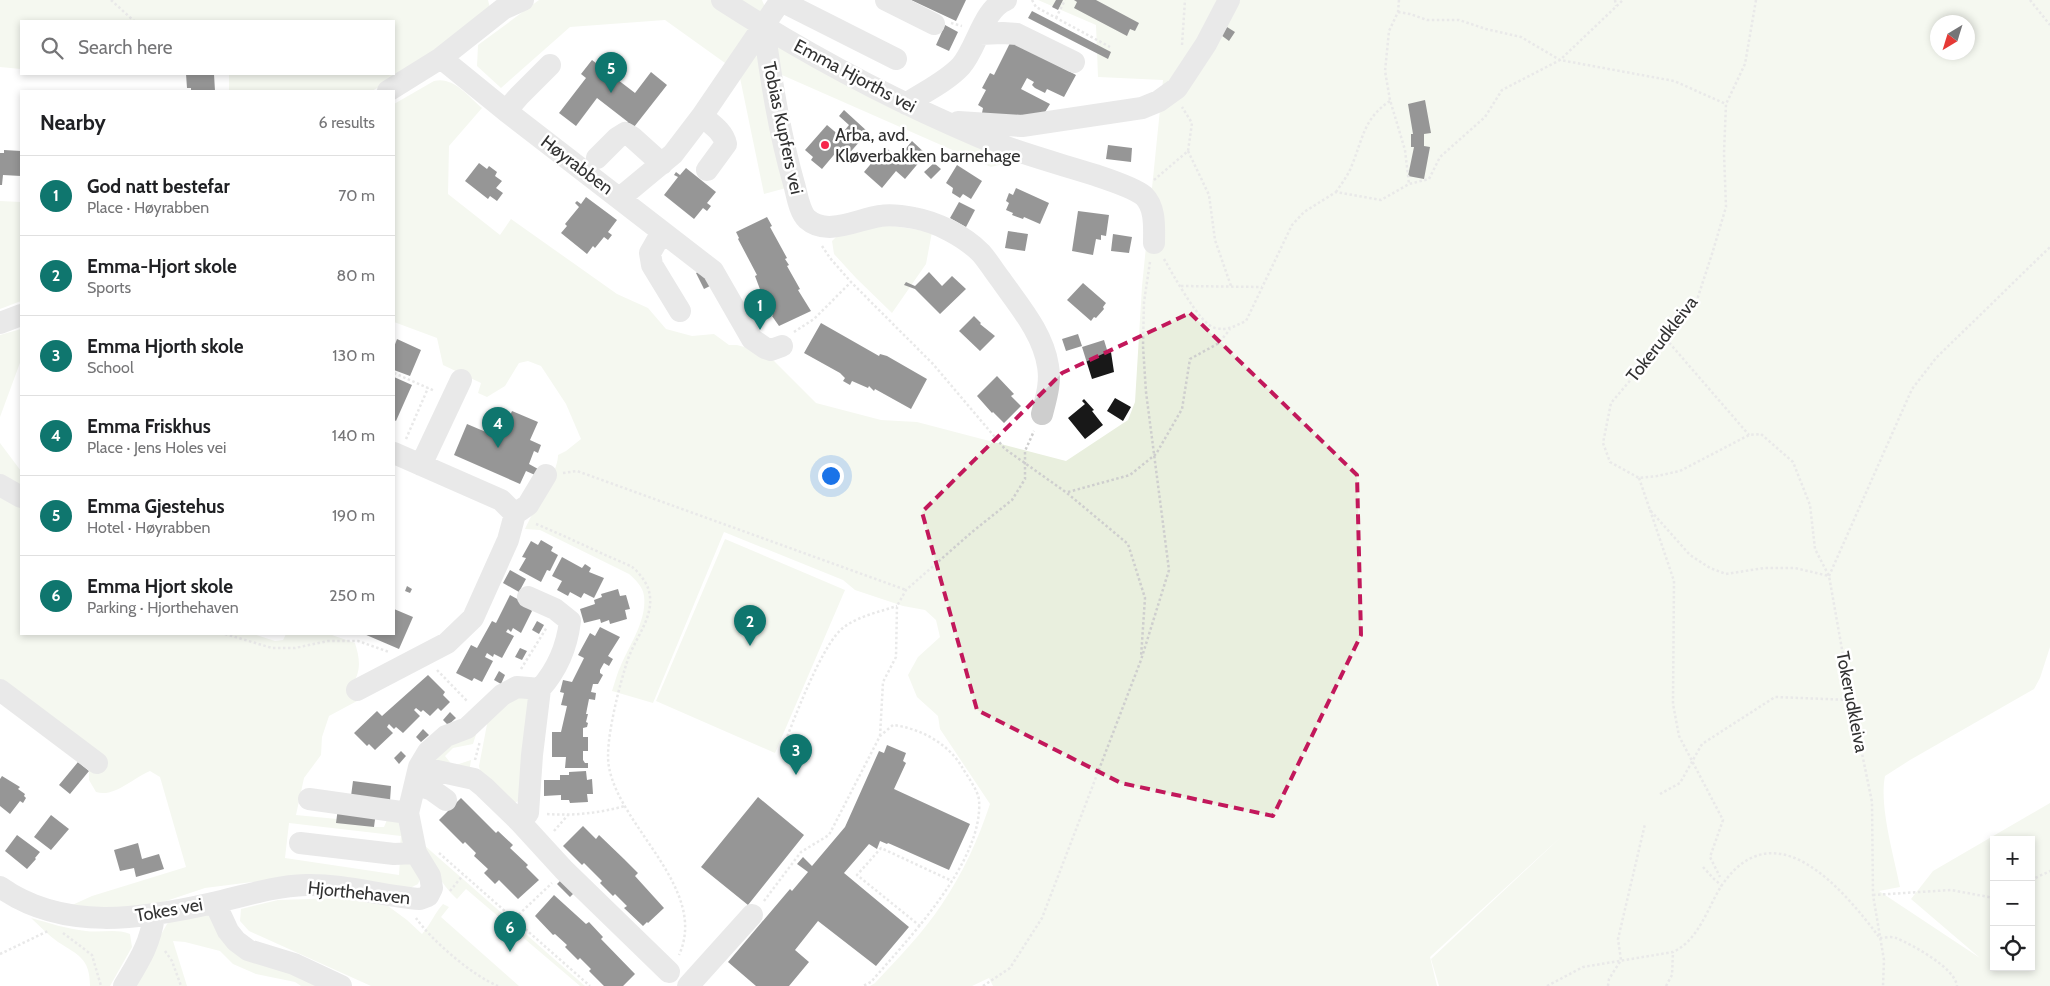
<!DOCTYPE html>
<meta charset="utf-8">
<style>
:root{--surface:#fff;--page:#f6f6f6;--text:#202124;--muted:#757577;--line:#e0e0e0;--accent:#0f766e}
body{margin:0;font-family:Cabin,sans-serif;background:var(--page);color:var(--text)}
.controls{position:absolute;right:15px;bottom:15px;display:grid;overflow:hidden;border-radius:0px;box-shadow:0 2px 8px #0003}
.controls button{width:45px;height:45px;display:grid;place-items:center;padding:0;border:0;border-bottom:1px solid var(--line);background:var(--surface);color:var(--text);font:25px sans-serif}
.compass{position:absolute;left:1930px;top:15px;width:45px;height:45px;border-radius:50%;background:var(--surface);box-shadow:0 2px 8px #0003;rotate:218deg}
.you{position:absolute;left:830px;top:475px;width:18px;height:18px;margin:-12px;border:4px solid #fff;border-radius:50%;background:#1a73e8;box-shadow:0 0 0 8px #1a73e833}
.badge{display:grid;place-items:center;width:32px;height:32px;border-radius:50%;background:var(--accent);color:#fff;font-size:16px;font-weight:700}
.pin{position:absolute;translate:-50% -41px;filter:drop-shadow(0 1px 2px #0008)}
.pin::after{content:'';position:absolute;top:26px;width:18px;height:15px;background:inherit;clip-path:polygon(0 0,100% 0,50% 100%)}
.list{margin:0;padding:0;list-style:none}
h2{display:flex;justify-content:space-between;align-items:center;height:65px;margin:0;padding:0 20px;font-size:21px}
h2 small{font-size:16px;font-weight:400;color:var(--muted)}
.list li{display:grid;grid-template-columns:32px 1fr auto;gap:15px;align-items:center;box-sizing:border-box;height:80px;padding:0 20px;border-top:1px solid var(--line)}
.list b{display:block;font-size:19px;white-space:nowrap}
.list p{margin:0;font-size:16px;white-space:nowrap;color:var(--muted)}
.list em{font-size:16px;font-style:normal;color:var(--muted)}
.icon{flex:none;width:28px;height:28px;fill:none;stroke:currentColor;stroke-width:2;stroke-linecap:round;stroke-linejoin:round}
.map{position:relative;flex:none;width:2050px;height:986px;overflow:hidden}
.search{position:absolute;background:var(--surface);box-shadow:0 2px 8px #0003;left:20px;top:20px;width:375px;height:55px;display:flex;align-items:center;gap:12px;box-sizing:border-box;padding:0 18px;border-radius:0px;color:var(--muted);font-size:19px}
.panel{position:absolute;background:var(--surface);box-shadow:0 2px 8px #0003;left:20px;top:90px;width:375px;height:545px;border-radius:0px}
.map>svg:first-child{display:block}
.green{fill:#e9efde;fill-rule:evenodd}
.building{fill:#181818}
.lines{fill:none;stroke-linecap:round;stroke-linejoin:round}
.path{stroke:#cecece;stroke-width:2.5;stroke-dasharray:2.5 2.5;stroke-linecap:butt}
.minor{stroke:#cecece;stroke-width:22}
.marked{fill:none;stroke:#c2185b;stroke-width:4;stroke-dasharray:10 6;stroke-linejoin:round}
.poi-dot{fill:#f6264b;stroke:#fff;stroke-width:2}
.labels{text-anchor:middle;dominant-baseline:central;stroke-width:5;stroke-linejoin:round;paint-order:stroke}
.street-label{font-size:18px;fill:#313131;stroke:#fff}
.poi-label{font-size:18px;fill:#313131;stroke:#fff;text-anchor:start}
</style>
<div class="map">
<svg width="2050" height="986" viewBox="0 0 2050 986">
<rect width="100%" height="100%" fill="#fff"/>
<path class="green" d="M0 0H488L490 8 422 62 372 91H229V74H394V21H21V69L0 67Z
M539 0H762L781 45 1027 158 991 167 782 75 786 188 764 194 739 73 665 20 570 27 501 88 477 66 478 45Z
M1038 0H2050V647L2040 678 2034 689 1910 760 1885 776C1879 807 1894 856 1900 887L1879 891 1980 958 1911 899 1933 871 2050 803V986H1439L1431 959 1562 836 1430 957 1437 986H993L989 978 972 986H870L875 983C898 958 923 933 942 904 963 873 978 840 990 804L940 729 938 716 917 697 908 675 918 657 940 637 936 620 925 610 903 606 855 590 843 580 724 532 653 703 612 691C615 682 617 673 621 665 630 644 647 620 644 596 643 587 636 580 629 574L540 530 525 529C533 510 558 474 558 455L566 451 581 439 566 404 541 366 528 361 519 363 505 386 487 397 478 393 481 383 443 365 437 338 394 322V104L434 81C453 76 468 96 482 108L449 146 448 194 500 235 511 219 617 294 648 308 666 329 692 336 714 334 729 345H737L766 353 816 403 881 420 917 422 1066 461 1128 420 1135 402 1142 286 1163 80 1098 77 1096 25ZM1938 22H1968V52H1938ZM1994 840H2031V967H1994Z
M0 201 21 202V301L0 309Z
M880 224 932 232 926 264 892 313 856 278 834 254 832 241 843 230Z
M21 329V360L0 417V335Z
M0 443 21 471V491L0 478Z
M0 497 21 506V634H253L275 641 283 640 286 634H329L355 643C360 659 362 673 350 687L357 701 329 716 322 737 321 755 304 778 296 815 337 819 374 827H384L389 815 399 818 407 837 400 846 401 836 289 823 285 858 399 875 400 860 408 858 421 877 418 884 412 887 252 882 205 888 160 903 125 911 70 906 92 896 186 867 160 777 150 771C133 778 114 798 96 792L89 780V770L0 686Z
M725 539 845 590 775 753 656 701Z
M510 695 535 698 523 799 510 805 482 779 479 766 489 714Z
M480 722 473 744 453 748 445 756 453 766 471 760 469 773 425 763Z
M424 845 585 986H580L466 889 457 899C439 882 433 867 424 845Z
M343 898 388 906 407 920 422 934C431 924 434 914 443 904L449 907 441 917 519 986H371L249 931 240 921 241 909 278 900Z
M207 912 326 986H301L295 982 256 974 233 964 220 951 185 942 173 941 187 986H132L167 924 174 917Z
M31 918C49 923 67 929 86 931 101 933 116 928 130 934L132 947 110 986H90C90 958 78 955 58 942 48 935 40 926 31 918Z"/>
<path class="building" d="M911 0H966L956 21Z
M1056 0H1063L1058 10 1052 7Z
M1074 0H1096L1139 23 1135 31 1130 29 1127 36 1074 8 1077 2Z
M1032 11 1111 52 1108 59 1028 18Z
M945 25 958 32 949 51 936 45Z
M1227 27 1235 32 1229 41 1221 35Z
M1011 41 1076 75 1064 97 1047 89 1045 93 1035 88 1032 85 1034 82 1027 78 1021 89 1050 104 1042 117 981 118 983 108 978 105 986 90 982 88 990 73 994 75Z
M592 60 635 93 651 72 667 85 634 127 626 124 628 122 597 98 576 126 559 113 586 78 581 74Z
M186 74H214L215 91H191V88H187Z
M1425 100 1431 133 1424 134V146L1430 147 1424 179 1408 176 1414 147H1411V134H1413L1408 104Z
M844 110 868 132 846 157 838 150 822 169 811 160 813 157 805 150 827 125 840 136 849 125 839 116Z
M912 141 926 154 905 179 896 171 882 188 864 172 885 147 898 158Z
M1108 145 1132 148 1131 162 1106 159Z
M4 150 21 151V176L3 175 2 185H0V153H4Z
M479 163 487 169 489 166 497 172 495 176 502 181 496 188 503 193 497 201 490 196 488 199 465 181Z
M934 163 941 169 931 179 924 172Z
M957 165 982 181 971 199 963 194 960 198 952 193 953 188 946 183Z
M686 168 716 192 707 203 711 206 707 211 703 208 694 219 664 195 678 177 674 175 676 172 680 175Z
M1016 188 1049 203 1040 224 1024 217 1023 219 1012 215 1013 213 1006 210 1009 203 1006 201 1009 193 1013 195Z
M586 197 617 220 608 232 612 235 608 240 604 237 595 248 593 246 587 254 561 233 567 226 565 224 579 207 575 203 577 201 581 204Z
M959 202 975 210 966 227 950 218Z
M1078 211 1109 215 1106 236 1101 235V240L1096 239 1093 255 1072 251Z
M767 217 772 226 770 227 787 258 785 259 789 265 787 266 800 289 798 290 811 311 779 326 772 316 773 315 768 304 764 299 760 301 757 294 761 292 755 276 757 275 738 239 739 238 736 232Z
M1008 231 1028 234 1025 251 1005 248Z
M1113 234 1132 237 1129 253 1111 251Z
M704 269 712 285 704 289 696 273Z
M929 272 942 286 952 276 966 289 940 314 915 289 904 285 906 282 915 286Z
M1083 283 1106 303 1103 307 1104 309 1096 318 1094 317 1091 321 1067 300Z
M974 316 981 323 980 324 995 336 980 351 959 331Z
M821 323 879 356 880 354 887 356 927 379 911 409 875 389 874 391 869 386 868 388 852 381 850 385 843 381 845 378 840 373 804 353Z
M1078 334 1082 346 1066 351 1062 339Z
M397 339 421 350 410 376 394 370V347Z
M1104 340 1108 353 1111 352 1114 372 1092 379 1082 347Z
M997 376 1014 394 1011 396 1021 406 1004 423 993 412 992 413 977 396Z
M394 377 412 385 396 421 394 420Z
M1115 398 1131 407 1123 421 1107 411Z
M1084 399 1094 410 1092 411 1103 425 1085 439 1068 418 1085 404 1082 401Z
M512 411 538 422 530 440 541 445 538 453 534 451 529 464 538 469 535 475 526 471 520 484 454 455 467 424 500 438Z
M541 540 553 547 551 551 558 555 550 571 547 570 541 582 519 570 526 558 522 557 531 541 538 545Z
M562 557 582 568 585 564 591 568 589 572 604 578 594 598 584 593 581 598 570 592 568 596 557 590 562 581 552 576Z
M510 570 526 579 519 592 503 583Z
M407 586 412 589 410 593 405 591Z
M618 589 620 596 626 595 630 609 625 610 627 619 610 624 609 620 601 623 600 619 584 623 580 609 595 604 594 600 602 597 601 594Z
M510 595 528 605 532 611 521 633 513 628 511 632 508 629 506 632 514 636 502 658 494 654 493 657 487 653 485 657 493 661 482 682 474 678 472 681 456 673 471 645 477 648 492 621 496 623Z
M394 609 413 617 399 649 364 634H394Z
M537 621 544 625 539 634 532 630Z
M600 627 620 637 608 656 613 659 609 666 604 663 600 670V673L603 675 598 684H593L591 692 596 693 595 700 589 699 586 714H588L586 722 588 723 587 727 583 728V737H588V751H583V760L585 763H588V768H565L566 757H552V732H561L567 706 561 705 564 693 560 692 563 680 572 682 584 658 578 655 590 633 595 636Z
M520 648 527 651 522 660 515 657Z
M499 671 505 675 501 684 494 680Z
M428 675 445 692 443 695 450 702 441 711 438 708 430 716 423 710 421 712 416 708 414 710 420 716 403 733 396 727 394 729 389 724 387 727 393 733 375 750 369 744 367 746 354 733 377 711 382 716Z
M450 712 456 718 448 725 443 720Z
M423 729 429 735 421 742 416 737Z
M887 745 906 753 903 761 906 763 894 789 970 824 949 870 888 843 887 844 880 841 877 849 869 844 844 873 909 927 876 966 818 921 795 950 809 962 789 986H756L728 962 790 889 792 891 808 872 797 864 803 857 812 866 845 827 879 751 884 753Z
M401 751 406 756 399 764 394 758Z
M78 762 89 771 70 794 59 785Z
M586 771 587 780 592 779 593 794H587L588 802 570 803 569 800H561V795L544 796V780H560V775H569V772Z
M2 776 20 787 18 789 25 794 24 796 26 798 23 803 20 801 10 814 0 806V779Z
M353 781 391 786 390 801 351 796Z
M758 797 804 835 748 905 701 867Z
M461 798 496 833 498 831 513 845 510 848 528 865 526 867 539 880 518 899 499 880 495 884 484 873 488 869 474 856 476 853 465 842 463 844 439 820Z
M338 808 376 812 374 827 336 823Z
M51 815 69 829 51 850 34 837Z
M583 826 596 839 599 835 624 859 638 873 635 876 664 908 648 923 647 922 643 926 624 908 627 906 615 894 613 896 600 883 602 881 584 863 582 865 563 846Z
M17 835 40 852 35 858 36 859 27 869 5 851Z
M138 843 142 859 159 854 164 869 136 877 134 868 120 871 114 850Z
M561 880 574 893 570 897 557 884Z
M554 895 586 924 589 922 603 937 601 939 635 974 623 986H604L589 971 591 969 580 958 578 960 565 947 567 945 555 934 553 935 535 916Z"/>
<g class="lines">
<path class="path" d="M111 0 134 21
M1032 0 1036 7 1110 47
M1399 0 1398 12 1389 31 1385 71 1390 100 1405 150 1409 184
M1615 0 1616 6
M1756 0 1745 64 1726 104 1724 153 1726 207 1712 254 1696 303 1611 403 1603 443 1610 462 1639 478 1657 476 1680 471 1749 435 1761 434 1793 462 1810 505 1815 549 1829 576 1851 700 1872 802 1873 895 1884 960 1883 986
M2030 0 2050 25
M1398 12 1410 14 1427 20H1459L1486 29 1521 37 1560 60 1674 81 1726 104
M1056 18 1065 0
M951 23 962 26
M1182 45 1185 0
M1188 151 1209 195 1215 240 1231 286
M1154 180 1188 151 1192 123 1182 107
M1336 192C1342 183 1349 174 1352 165 1363 138 1364 118 1390 101
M822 246 830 258 851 282 933 364 1005 449 1067 493 1128 544 1145 598 1141 657
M1164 259C1173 274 1200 325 1215 328 1227 331 1235 326 1246 321L1292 225 1304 212 1336 192 1381 200 1409 184 1429 179 1440 157 1485 117 1502 90 1560 60 1623 0
M1181 286 1262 287
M794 332 814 319 851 282
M1666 339 1749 435
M394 373 435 391
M406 439 428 388
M563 473 577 471 906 590
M1639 478 1650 510 1690 555 1710 568 1726 574 1764 568H1795L1829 576
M1068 492 1130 475 1156 454 1182 409 1190 359 1219 343 1230 329
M1650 510 1674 581 1673 704 1679 736 1723 820 1710 857 1720 877
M536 524C558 533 579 543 601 553 611 558 623 562 632 567 638 571 646 582 648 588 657 614 636 636 628 659 620 683 604 743 609 767 620 828 709 889 679 955
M1829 576 1912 389 1936 358 2050 247
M225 634 272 648H295L328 641H358L389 652
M521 669 547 627
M437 670 468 702
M880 736 883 682 896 657 897 606 906 590 972 532 1012 500 1025 479V451L1034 431
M782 750C793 722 822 643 844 627 859 616 879 612 897 606
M475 760 480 741
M1660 794 1680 783 1702 744 1775 697 1851 700
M547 814C574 816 599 813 625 806
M554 831 568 815
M439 853 590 986
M1703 867 1713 878 1722 886
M2031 880 2050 871
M450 891 463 875
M1873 895 1951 890 1994 898
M764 901 801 852 829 835 880 736 893 725C919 728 948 743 962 767 967 776 978 790 979 800 984 861 908 939 871 982L863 986
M416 918C431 940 473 976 498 986
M515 918 552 883
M920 926 857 875 881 848 952 881
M63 933 92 955 101 986
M1880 938C1885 938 1891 936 1896 938 1913 945 1955 968 1957 986
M165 951 172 961 181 986
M0 954 48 931
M983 986 1010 968 1042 918 1141 660 1169 570 1146 392 1143 346 1144 302 1150 262
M1547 986 1583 967 1673 952C1700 939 1707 908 1722 885 1775 808 1843 889 1879 937
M1608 986 1609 979 1621 960 1618 939 1645 824
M1666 986 1672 975 1673 952"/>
<path class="minor" d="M722 0C804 53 890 99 980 137 1017 153 1057 163 1095 175 1107 179 1135 188 1144 196 1156 208 1154 228 1154 243
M886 0 934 24
M781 1 896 59
M764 27C771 80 779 132 794 184 797 194 799 211 807 219 827 237 858 219 880 216 890 214 904 216 914 218 937 222 964 236 981 253 988 261 994 271 1001 280 1019 306 1043 333 1048 366 1051 383 1046 398 1042 414
M979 34 1003 33 1017 34 1074 62
M441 58 506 111 713 271 752 339 765 348 771 350 782 346
M388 91 441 58 503 9 523 0
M906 104C924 92 946 82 961 66 977 48 983 9 1006 0
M506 111 519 96 550 65
M702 116C711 124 723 131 726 144L707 170
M958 122 1022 126 1142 108 1159 101 1177 88 1206 44 1229 0
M597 158 617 138 625 133 632 137 662 164
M620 198 673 154 702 116 781 0
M662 232 650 253 652 265 680 311
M0 323 21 315
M394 453 501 500 515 514
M421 465 461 380
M0 485 21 497
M0 690 97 763
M357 690 447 643 473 618 508 540 515 514 528 505 546 475
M419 767 474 779 484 787 520 822 564 870 669 972
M415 784 432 790 446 800
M309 799 408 813
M520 822 528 813 532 755 540 689
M300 843 394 854 416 853
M0 887C63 932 143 919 213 903 244 896 274 886 306 885 344 884 382 896 420 899L428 896 432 888 430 876 416 853 408 813 419 767 428 752 446 736 467 728 502 695 517 687 540 689C557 670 567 646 570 621L555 609 528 597
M215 903 228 931 236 941 248 950 294 964 341 986
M124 986C139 961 150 945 154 916
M688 986 752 915"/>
</g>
<path d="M0 0H2050V986H0ZM1190 313 1357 475 1361 635 1273 816 1121 783 977 710 922 512 1062 373Z" fill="#fff" fill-opacity=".55" fill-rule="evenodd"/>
<path class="marked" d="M1190 313 1357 475 1361 635 1273 816 1121 783 977 710 922 512 1062 373Z"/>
<circle class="poi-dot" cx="825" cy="145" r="5"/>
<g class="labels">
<g class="street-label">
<text transform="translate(855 76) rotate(28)">Emma Hjorths vei</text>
<text transform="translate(783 128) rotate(78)">Tobias Kupfers vei</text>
<text transform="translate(577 165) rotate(37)">Høyrabben</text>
<text transform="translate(1662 339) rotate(-52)">Tokerudkleiva</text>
<text transform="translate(1852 702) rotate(79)">Tokerudkleiva</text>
<text transform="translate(359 893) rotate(6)">Hjorthehaven</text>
<text transform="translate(169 910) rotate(-10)">Tokes vei</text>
</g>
<g class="poi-label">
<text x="835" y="135">Arba, avd.<tspan x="835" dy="21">Kløverbakken barnehage</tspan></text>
</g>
</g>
</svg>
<div class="controls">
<button>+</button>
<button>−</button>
<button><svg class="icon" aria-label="locate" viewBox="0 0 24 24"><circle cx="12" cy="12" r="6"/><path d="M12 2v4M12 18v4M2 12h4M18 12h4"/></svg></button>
</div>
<svg class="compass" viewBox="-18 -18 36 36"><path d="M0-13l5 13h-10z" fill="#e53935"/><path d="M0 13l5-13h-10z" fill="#757577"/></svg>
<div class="you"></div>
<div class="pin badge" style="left:760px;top:330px">1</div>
<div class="pin badge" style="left:750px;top:646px">2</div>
<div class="pin badge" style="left:796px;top:775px">3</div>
<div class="pin badge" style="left:498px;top:448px">4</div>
<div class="pin badge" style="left:611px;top:93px">5</div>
<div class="pin badge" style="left:510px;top:952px">6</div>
<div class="search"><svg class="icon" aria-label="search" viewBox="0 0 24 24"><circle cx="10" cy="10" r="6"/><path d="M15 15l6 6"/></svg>Search here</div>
<section class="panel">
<h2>Nearby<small>6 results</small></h2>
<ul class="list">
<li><span class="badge">1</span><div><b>God natt bestefar</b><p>Place · Høyrabben</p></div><em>70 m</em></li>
<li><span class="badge">2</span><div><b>Emma-Hjort skole</b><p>Sports</p></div><em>80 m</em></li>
<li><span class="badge">3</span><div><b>Emma Hjorth skole</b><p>School</p></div><em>130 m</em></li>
<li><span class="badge">4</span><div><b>Emma Friskhus</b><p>Place · Jens Holes vei</p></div><em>140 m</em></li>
<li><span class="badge">5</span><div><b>Emma Gjestehus</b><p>Hotel · Høyrabben</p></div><em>190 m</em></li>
<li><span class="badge">6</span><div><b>Emma Hjort skole</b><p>Parking · Hjorthehaven</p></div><em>250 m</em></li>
</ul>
</section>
</div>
